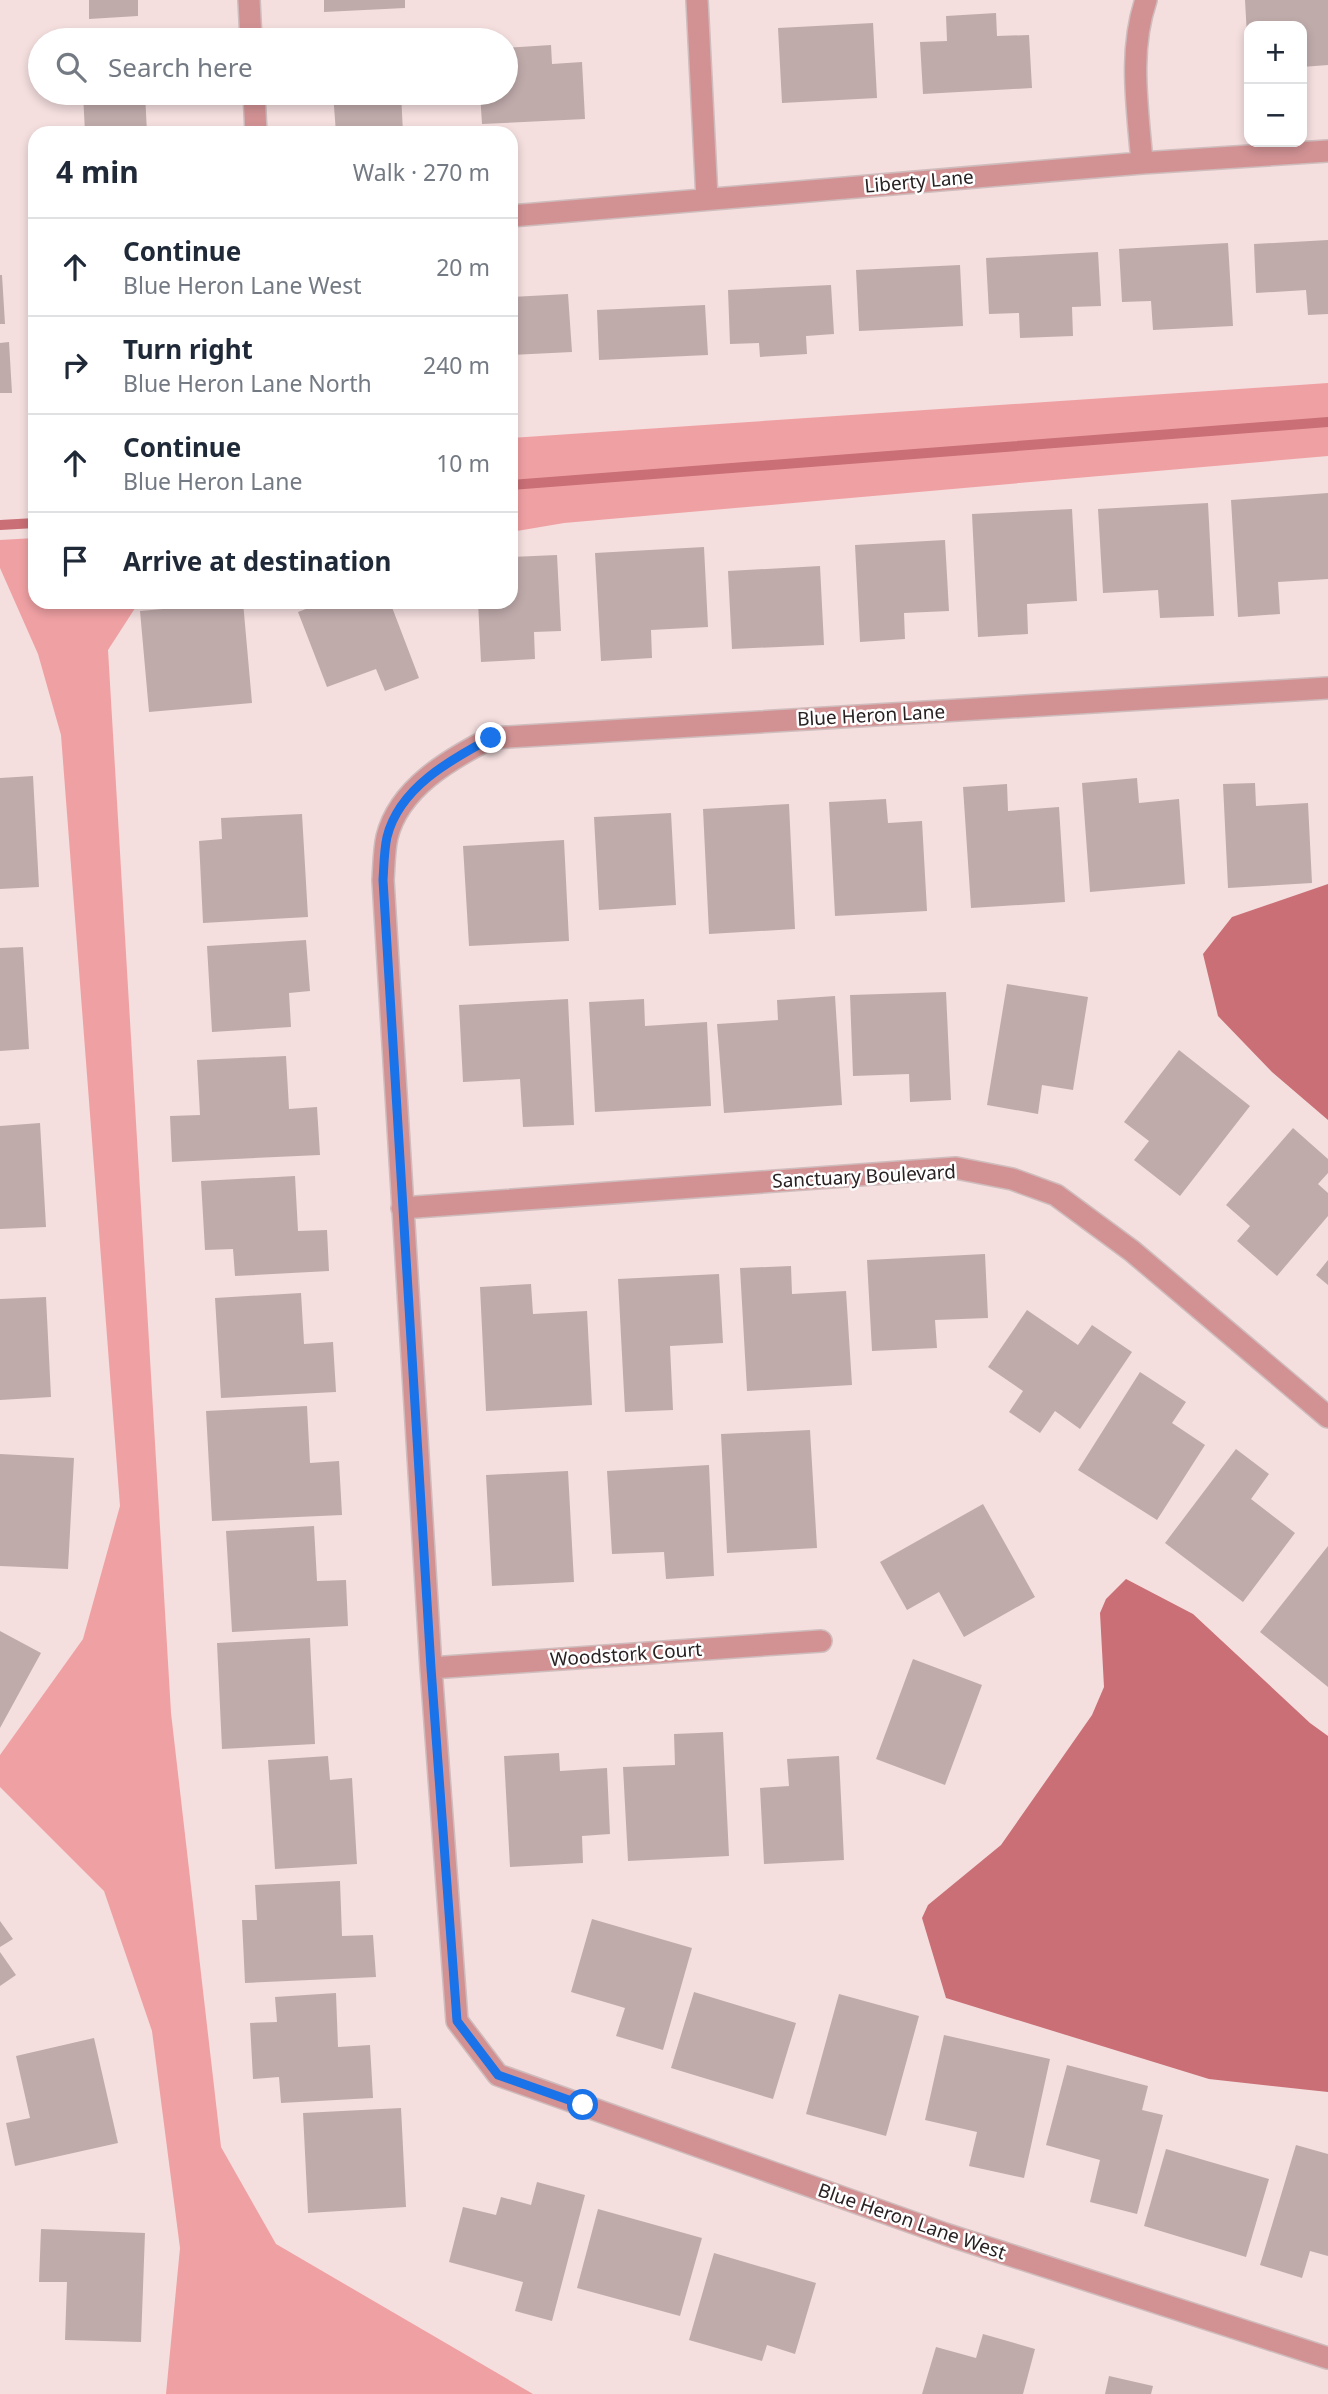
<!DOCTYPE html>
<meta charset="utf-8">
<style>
:root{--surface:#fff;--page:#f6f6f7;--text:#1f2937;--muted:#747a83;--line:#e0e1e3}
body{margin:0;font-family:"Noto Sans",sans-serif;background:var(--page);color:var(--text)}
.controls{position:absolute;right:21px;top:21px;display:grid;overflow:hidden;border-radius:14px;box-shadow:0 4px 10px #0003}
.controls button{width:63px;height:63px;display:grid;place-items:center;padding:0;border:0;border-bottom:2px solid var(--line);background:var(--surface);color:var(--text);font:35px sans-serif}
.stop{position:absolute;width:21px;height:21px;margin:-16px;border:5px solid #1a73e8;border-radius:50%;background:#fff}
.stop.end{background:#1a73e8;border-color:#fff;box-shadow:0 2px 7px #0008}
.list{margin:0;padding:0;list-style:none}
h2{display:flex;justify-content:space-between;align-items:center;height:91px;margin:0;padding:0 28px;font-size:30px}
h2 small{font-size:23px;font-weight:400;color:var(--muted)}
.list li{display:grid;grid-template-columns:46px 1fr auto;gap:21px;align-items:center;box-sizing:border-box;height:98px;padding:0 28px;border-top:2px solid var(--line)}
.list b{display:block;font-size:26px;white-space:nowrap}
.list p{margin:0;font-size:23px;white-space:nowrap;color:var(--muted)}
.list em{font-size:23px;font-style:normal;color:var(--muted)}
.icon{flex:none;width:38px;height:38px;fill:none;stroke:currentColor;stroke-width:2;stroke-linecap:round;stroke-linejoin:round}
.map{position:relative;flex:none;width:1328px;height:2394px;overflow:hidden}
.search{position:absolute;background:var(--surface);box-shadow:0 4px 10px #0003;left:28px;top:28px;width:490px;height:77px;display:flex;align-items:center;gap:18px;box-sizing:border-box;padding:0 24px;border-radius:38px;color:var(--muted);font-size:26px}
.panel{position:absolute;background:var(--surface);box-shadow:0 4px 10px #0003;left:28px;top:126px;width:490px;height:483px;border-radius:21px}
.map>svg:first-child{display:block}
.green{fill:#efa0a3}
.water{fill:#c96f75}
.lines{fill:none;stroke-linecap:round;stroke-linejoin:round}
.stream{stroke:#c96f75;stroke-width:10}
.building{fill:#c0abab}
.minor-casing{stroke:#cfbcbc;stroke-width:24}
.minor{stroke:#d29294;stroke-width:21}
.route{stroke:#1a73e8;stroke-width:9}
.labels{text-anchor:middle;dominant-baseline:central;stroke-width:5;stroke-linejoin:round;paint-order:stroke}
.street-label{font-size:19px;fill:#292122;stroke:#fff}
</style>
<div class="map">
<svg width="1328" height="2394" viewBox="0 0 1328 2394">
<rect width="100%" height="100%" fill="#f4dede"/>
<path class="green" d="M1328 383V456L564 523 511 532V438Z
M35 538V602H139L108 650 171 1713 221 2147 276 2244 533 2394H166L180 2248 152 2031 104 1891 0 1787V1755L83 1639 120 1506 61 735 38 654 0 568V540Z"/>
<path class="water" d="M1328 884V1120L1272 1072 1218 1016 1203 954 1232 917Z
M1126 1579 1193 1614 1310 1723 1328 1736V2092L1209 2079 946 1998 922 1918 928 1905 1001 1845 1092 1715 1104 1687 1100 1613 1106 1599Z"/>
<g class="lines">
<path class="stream" d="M511 485 1328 422
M0 525 35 523"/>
</g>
<path class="building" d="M89 0H138V16L89 19Z
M324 0H405V8L324 12Z
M1245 0H1328V65L1302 67V26H1249V36H1247Z
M996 13 997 36 1029 35 1032 88 923 94 920 42 947 41 946 16Z
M873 23 877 98 782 103 778 28Z
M398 29V40H355V31Z
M551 45 552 64 582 62 585 119 482 124 480 93H506V48Z
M83 93H145L147 133H85Z
M333 93H401L403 133H336Z
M1328 240V314L1308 315 1306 290 1256 293 1254 244Z
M1228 243 1233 326 1153 330 1151 301 1122 302 1119 249Z
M1098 252 1101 306 1072 307 1073 336 1020 338 1019 313 989 314 986 258Z
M960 265 963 326 859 331 856 270Z
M0 275H2L5 324H0Z
M831 285 834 334 806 336 807 354 760 357 759 343 730 344 728 290Z
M568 294 572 352 511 355V297Z
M705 305 708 355 599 360 597 310Z
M9 342 12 393H0V343Z
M1328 493V579L1278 582 1280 614 1238 617 1231 500Z
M1208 503 1214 616 1160 618 1158 590 1103 593 1098 509Z
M1072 509 1077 601 1027 604 1028 634 978 637 972 514Z
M945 540 949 611 904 613 905 639 860 642 855 545Z
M704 547 708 627 651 630 652 658 601 661 595 553Z
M557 555 561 631 534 632 535 659 481 662 478 602H511V557Z
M820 566 824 645 732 649 728 571Z
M243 602 252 703 149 712 140 611Z
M324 602H390L419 678 385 691 376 669 327 687 298 612Z
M33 776 39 887 0 889V778Z
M1137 778 1139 803 1179 799 1185 884 1090 892 1082 783Z
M1255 783 1256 806 1308 803 1312 883 1228 888 1223 784Z
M1007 784 1008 811 1059 807 1065 902 971 908 963 787Z
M886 799 888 823 922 821 927 911 835 916 829 802Z
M789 804 795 929 709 934 703 809Z
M671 813 676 905 599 910 594 817Z
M302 814 308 917 203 923 199 841 222 839 221 818Z
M564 840 569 941 469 946 463 846Z
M306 940 310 991 289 993 291 1027 212 1032 207 946Z
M23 947 29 1049 0 1051V948Z
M1007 984 1088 997 1073 1090 1042 1085 1038 1114 987 1105Z
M946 992 951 1100 910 1102 909 1074 853 1076 850 995Z
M835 996 842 1105 724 1113 717 1024 778 1020 777 1000Z
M568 999 574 1125 523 1127 520 1079 463 1082 459 1005Z
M644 999 645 1026 707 1022 711 1106 595 1112 589 1002Z
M1179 1050 1250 1106 1180 1196 1134 1160 1149 1141 1124 1122Z
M286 1056 289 1109 317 1107 320 1155 172 1162 170 1116 200 1115 197 1060Z
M40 1123 46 1227 0 1229V1126Z
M1293 1128 1328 1159V1173L1318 1184 1328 1193V1216L1277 1276 1237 1241 1250 1226 1226 1205Z
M295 1176 298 1231 327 1230 329 1271 235 1276 233 1249 205 1250 201 1181Z
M985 1254 988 1318 935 1320 937 1348 872 1351 867 1260Z
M1328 1260V1285L1316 1275Z
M791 1266 792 1294 846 1291 852 1385 747 1391 740 1268Z
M719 1274 723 1343 670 1346 673 1410 625 1412 618 1279Z
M531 1284 533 1314 587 1311 592 1405 486 1411 480 1287Z
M301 1293 304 1344 333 1342 336 1392 221 1398 215 1298Z
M46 1297 51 1397 0 1400V1299Z
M1027 1310 1078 1345 1092 1325 1132 1352 1080 1429 1055 1411 1040 1433 1009 1412 1023 1391 988 1367Z
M1140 1372 1186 1402 1172 1423 1205 1445 1157 1520 1078 1470Z
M307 1406 310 1463 339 1461 342 1515 212 1521 206 1411Z
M810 1430 817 1548 727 1553 721 1434Z
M1236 1449 1269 1474 1251 1499 1295 1533 1243 1602 1165 1543Z
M0 1454 74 1458 68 1569 0 1566Z
M709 1465 714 1576 666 1579 664 1552 612 1554 607 1471Z
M568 1471 574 1582 492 1586 486 1475Z
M983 1504 1035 1597 964 1637 939 1592 907 1610 880 1562Z
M314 1526 317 1581 346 1580 348 1626 232 1632 226 1531Z
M1328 1546V1687L1260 1632Z
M0 1631 41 1653 0 1728Z
M310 1638 315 1744 222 1749 217 1643Z
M913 1659 982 1685 945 1785 876 1759Z
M723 1732 729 1856 628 1861 623 1767 675 1765 674 1734Z
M559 1753 560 1771 607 1768 610 1834 582 1836 583 1863 510 1867 504 1756Z
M328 1756 330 1780 352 1778 357 1864 275 1869 268 1760Z
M839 1756 844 1860 764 1864 760 1788 789 1786 787 1759Z
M340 1881 342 1936 373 1935 376 1977 245 1983 242 1920H257L255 1885Z
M592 1919 692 1948 663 2050 616 2036 625 2008 571 1992Z
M0 1921 13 1939 0 1947Z
M0 1952 16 1975 0 1986Z
M694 1992 796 2023 773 2099 671 2068Z
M336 1993 338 2047 370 2045 373 2098 281 2103 279 2077 253 2079 250 2023 277 2022 275 1997Z
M839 1994 919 2016 886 2136 806 2114Z
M944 2035 1050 2059 1024 2178 969 2166 977 2132 925 2120Z
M94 2038 118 2143 15 2166 6 2123 30 2118 16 2056Z
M1067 2065 1148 2086 1142 2110 1163 2115 1137 2214 1090 2202 1100 2160 1046 2145Z
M401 2108 406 2207 308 2213 303 2113Z
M1296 2145 1328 2154V2256L1310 2251 1302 2278 1260 2265Z
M1166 2149 1269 2179 1246 2257 1144 2226Z
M537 2182 585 2195 552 2321 515 2311 523 2282 449 2262 463 2207 496 2215 501 2197 531 2205Z
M598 2209 702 2238 680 2316 577 2288Z
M41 2229 145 2233 141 2342 65 2340 67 2282H39Z
M714 2253 816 2283 795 2354 767 2345 762 2361 689 2340Z
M983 2334 1035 2349 1023 2394H922L936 2347 976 2358Z
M1109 2376 1153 2386 1151 2394H1105Z"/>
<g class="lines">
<g class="minor-casing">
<path id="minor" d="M249 0 251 40
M697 0 707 199
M254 93 256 133
M1142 163C1138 110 1128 52 1146 0
M511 216 1142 163 1328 151
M1328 688 491 738C450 759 399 788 387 837 384 850 384 866 383 880L431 1668 457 2021 498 2075 945 2234 1328 2358
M402 1208 956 1168 1012 1179 1056 1195 1132 1251 1328 1417
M431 1668 821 1641"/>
</g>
<use href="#minor" class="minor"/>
</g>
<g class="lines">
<path class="route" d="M491 738C450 760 399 788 387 837 384 850 384 866 383 880L431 1668 457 2021 498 2075 583 2105"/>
</g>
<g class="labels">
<g class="street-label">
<text transform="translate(919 181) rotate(-5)">Liberty Lane</text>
<text transform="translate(871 715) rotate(-3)">Blue Heron Lane</text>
<text transform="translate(864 1176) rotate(-3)">Sanctuary Boulevard</text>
<text transform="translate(626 1654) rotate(-4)">Woodstork Court</text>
<text transform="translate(912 2221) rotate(19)">Blue Heron Lane West</text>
</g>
</g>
</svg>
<div class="controls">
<button>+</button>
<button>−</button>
</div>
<div class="stop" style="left:583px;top:2105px"></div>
<div class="stop end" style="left:491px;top:738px"></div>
<div class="search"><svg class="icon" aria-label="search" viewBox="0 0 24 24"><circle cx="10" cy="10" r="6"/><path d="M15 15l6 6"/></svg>Search here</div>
<section class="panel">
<h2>4 min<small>Walk · 270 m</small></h2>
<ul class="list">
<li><svg class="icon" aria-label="ahead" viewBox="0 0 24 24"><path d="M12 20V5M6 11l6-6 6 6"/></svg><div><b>Continue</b><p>Blue Heron Lane West</p></div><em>20 m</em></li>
<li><svg class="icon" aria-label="right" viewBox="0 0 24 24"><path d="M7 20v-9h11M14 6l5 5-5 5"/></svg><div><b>Turn right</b><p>Blue Heron Lane North</p></div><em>240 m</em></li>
<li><svg class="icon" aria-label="ahead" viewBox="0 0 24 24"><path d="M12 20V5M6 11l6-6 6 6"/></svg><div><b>Continue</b><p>Blue Heron Lane</p></div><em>10 m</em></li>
<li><svg class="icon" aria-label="arrive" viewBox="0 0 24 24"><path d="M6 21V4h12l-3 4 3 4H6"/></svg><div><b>Arrive at destination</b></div></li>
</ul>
</section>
</div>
